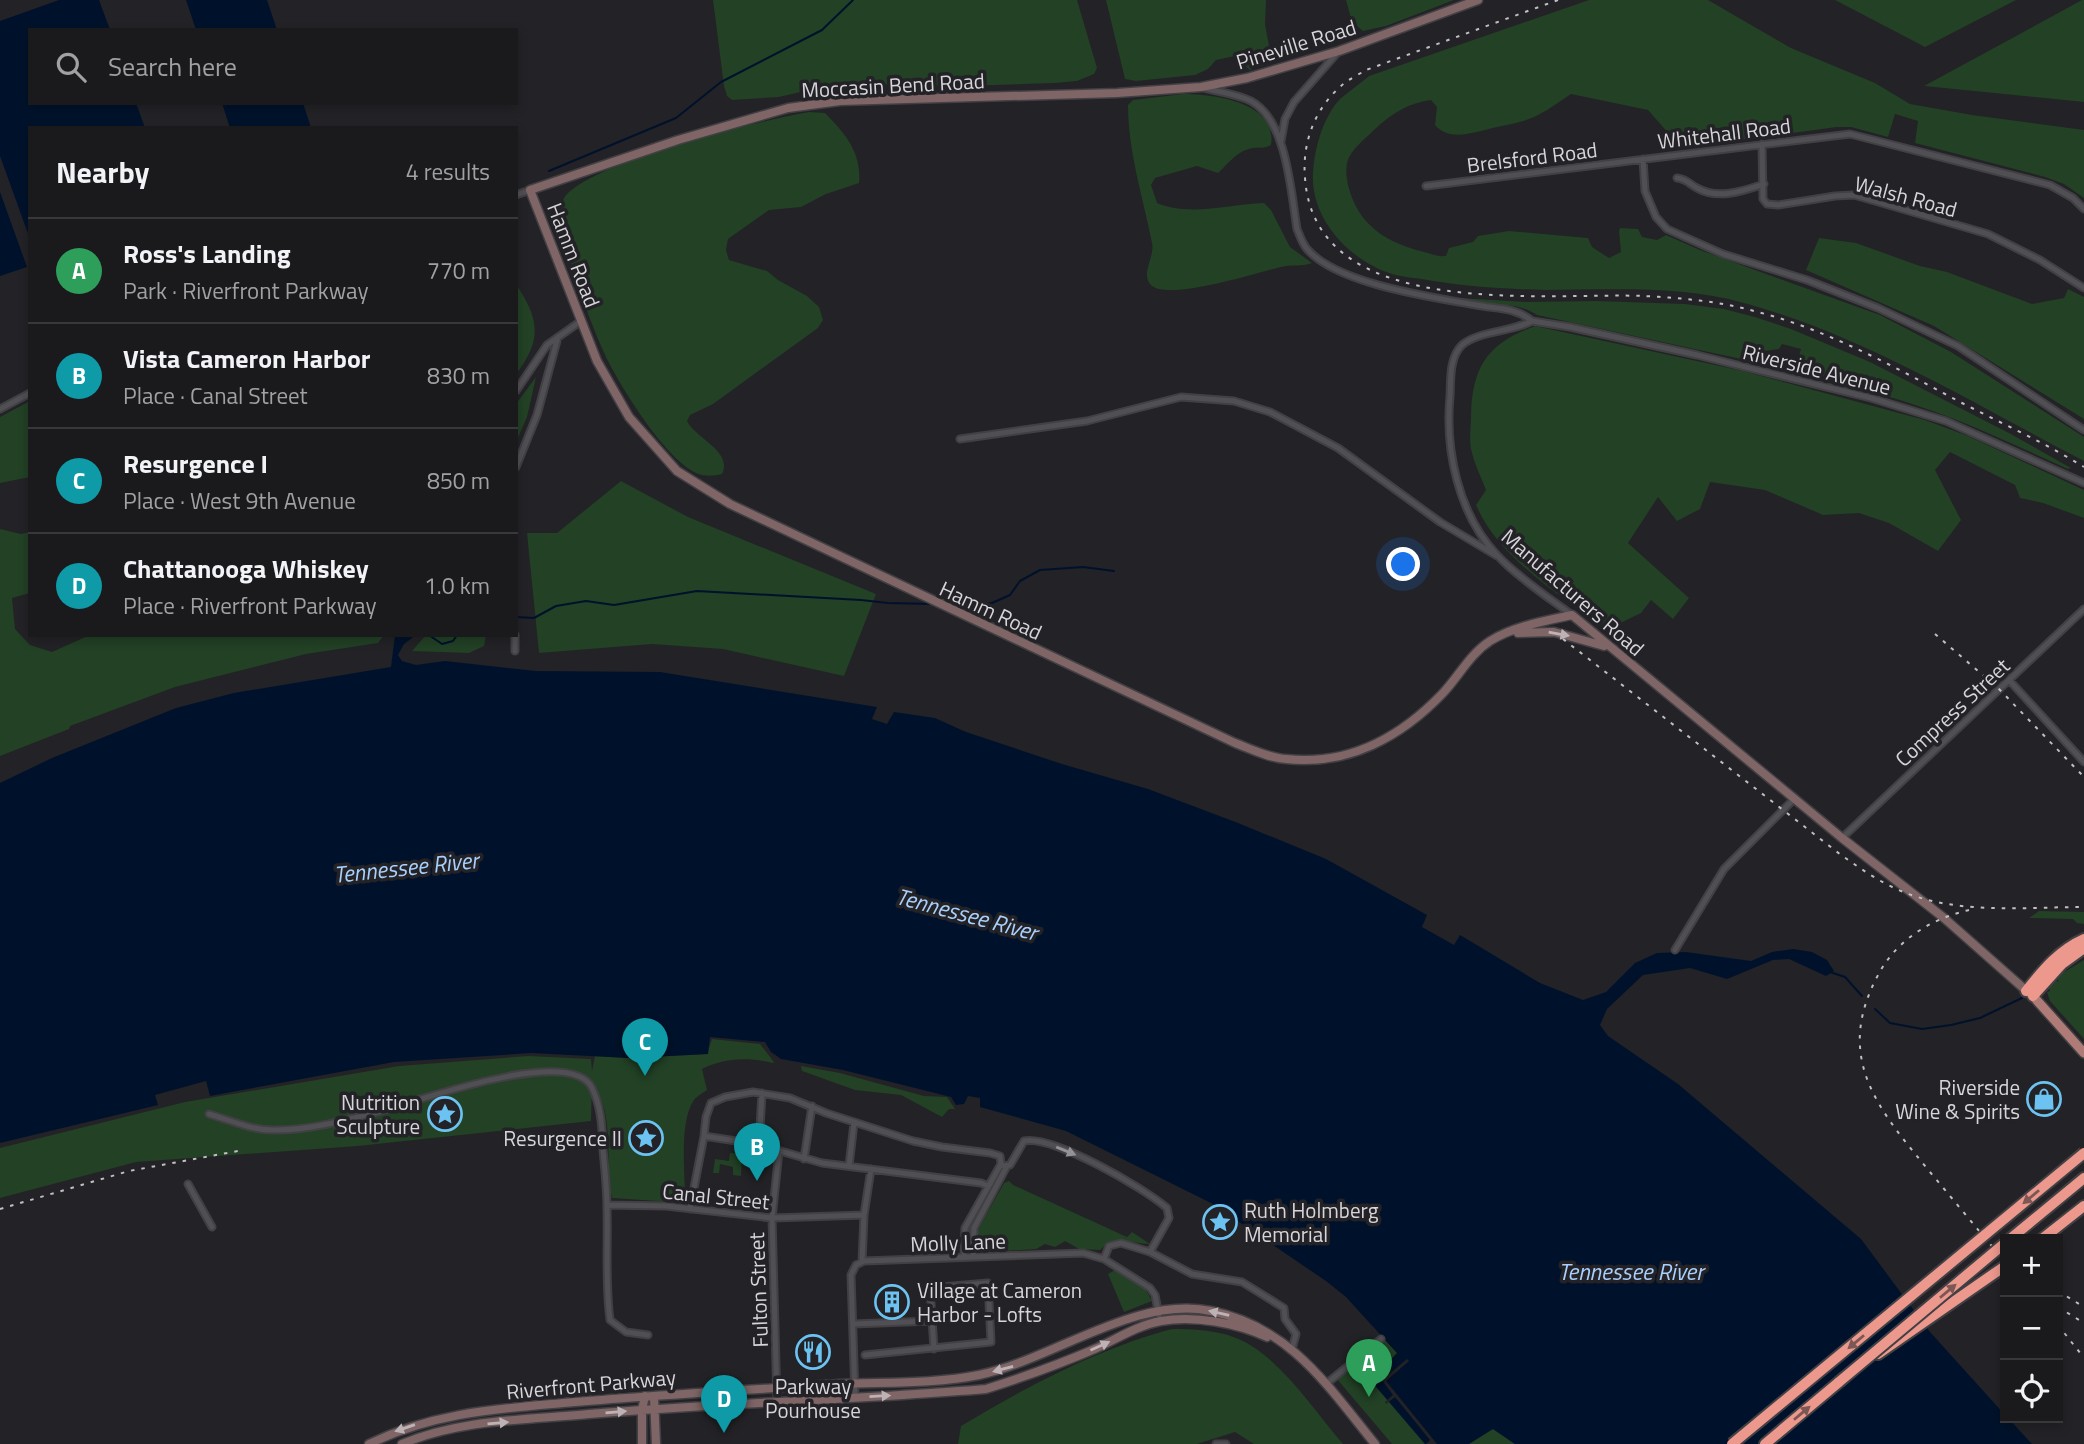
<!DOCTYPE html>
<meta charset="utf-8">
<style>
:root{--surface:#1a1a1c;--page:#232325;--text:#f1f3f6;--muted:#9fa1a3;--line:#38383b;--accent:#8c9099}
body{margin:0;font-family:"Titillium Web",sans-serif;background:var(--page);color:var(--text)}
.controls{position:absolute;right:21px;bottom:21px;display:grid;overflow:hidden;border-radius:0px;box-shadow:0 4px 10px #0003}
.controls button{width:63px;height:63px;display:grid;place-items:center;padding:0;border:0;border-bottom:2px solid var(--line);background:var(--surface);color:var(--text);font:35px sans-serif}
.you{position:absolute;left:1404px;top:565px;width:24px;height:24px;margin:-18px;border:5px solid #fff;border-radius:50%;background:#1a73e8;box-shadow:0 0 0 10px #1a73e833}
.badge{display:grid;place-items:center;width:46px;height:46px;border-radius:50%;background:var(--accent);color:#fff;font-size:23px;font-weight:700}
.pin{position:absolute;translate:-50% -58px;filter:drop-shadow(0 2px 4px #0008)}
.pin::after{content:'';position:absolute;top:37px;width:24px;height:21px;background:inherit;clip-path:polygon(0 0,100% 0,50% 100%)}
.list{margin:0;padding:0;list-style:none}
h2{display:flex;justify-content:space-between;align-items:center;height:91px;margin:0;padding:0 28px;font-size:30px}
h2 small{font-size:23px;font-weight:400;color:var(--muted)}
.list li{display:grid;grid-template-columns:46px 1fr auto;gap:21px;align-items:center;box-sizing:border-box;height:105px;padding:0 28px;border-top:2px solid var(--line)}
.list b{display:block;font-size:26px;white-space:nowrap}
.list p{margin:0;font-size:23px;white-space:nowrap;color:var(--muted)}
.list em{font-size:23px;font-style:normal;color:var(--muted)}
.icon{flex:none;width:38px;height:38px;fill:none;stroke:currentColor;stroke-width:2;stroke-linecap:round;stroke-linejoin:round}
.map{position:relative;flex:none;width:2084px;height:1444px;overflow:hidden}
.search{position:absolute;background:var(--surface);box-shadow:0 4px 10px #0003;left:28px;top:28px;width:490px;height:77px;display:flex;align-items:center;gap:18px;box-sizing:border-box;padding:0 24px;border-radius:0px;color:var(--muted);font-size:26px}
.panel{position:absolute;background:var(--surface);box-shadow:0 4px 10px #0003;left:28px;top:126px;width:490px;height:511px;border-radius:0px}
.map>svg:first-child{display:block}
.green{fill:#224125}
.water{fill:#00122b}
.pier{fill:#232226}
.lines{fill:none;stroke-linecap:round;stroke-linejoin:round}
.stream{stroke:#00122b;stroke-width:2}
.minor-casing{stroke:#424044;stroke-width:9}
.secondary-casing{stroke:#424044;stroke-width:11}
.primary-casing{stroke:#424044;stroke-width:12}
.motorway-casing{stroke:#424044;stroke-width:14}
.minor{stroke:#504f54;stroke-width:5}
.secondary{stroke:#7f6565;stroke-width:8}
.primary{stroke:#ae7b76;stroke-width:9}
.motorway{stroke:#ec988c;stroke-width:10}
.rail{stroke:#c1bfc3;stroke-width:2;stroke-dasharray:3.5 7;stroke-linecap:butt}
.motorway-bridge-casing{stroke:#424044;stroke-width:14;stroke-linecap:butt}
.motorway-bridge{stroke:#ec988c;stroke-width:10}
.oneway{fill:#bdb3b6}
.oneway2{fill:#949296}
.oneway3{fill:#7d5754}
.labels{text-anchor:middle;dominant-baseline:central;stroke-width:7;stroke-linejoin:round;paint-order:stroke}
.street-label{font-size:21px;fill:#d7d5d9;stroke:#232226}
.poi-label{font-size:21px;fill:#d7d5d9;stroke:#232226;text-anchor:end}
.water-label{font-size:23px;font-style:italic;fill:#a9d0fd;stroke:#232226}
</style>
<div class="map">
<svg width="2084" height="1444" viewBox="0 0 2084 1444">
<rect width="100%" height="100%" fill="#232226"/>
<path class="green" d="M713 0H1077L1097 68 1094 74 1077 81 1055 83 963 86 853 84 822 87 779 97 732 100 727 96 724 86Z
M1106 0H1266L1265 24 1272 63 1250 70 1235 56 1216 60 1208 69 1195 75 1136 81 1125 79Z
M1346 0H1454L1386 26 1363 31 1352 22Z
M1589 0H1708L1791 48 1875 83 1910 104 1972 115 2084 130V198L2064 184 2045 177 1915 143 1918 121 1895 114 1888 137 1851 127H1837L1688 147 1670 135 1648 110 1571 94C1560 101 1550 109 1538 115 1525 122 1511 124 1497 127 1478 131 1450 143 1435 125L1437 107 1431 100C1408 103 1391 114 1374 130 1365 139 1350 150 1347 163 1345 174 1348 186 1351 195 1363 228 1388 242 1420 251 1429 253 1437 257 1446 256L1449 248 1473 242 1478 236 1509 231 1588 238 1592 247 1609 258 1621 252 1619 231 1620 228 1638 229 1642 237 1657 240 1666 235 1700 250 1880 315 1951 352 2084 437V461C1974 404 1865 336 1744 303 1680 285 1610 290 1544 290 1507 289 1470 287 1433 281 1420 278 1405 278 1392 274 1353 262 1316 225 1313 183 1312 157 1321 119 1340 99 1349 91 1360 84 1369 76Z
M1835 0H2016L1925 47Z
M2082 0H2084V102L1924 86Z
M1183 94C1213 94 1278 102 1271 145 1262 150 1257 146 1249 149 1236 152 1227 165 1218 173L1197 166 1155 178 1151 185 1157 203C1191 217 1229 204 1264 203L1271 210 1290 247 1312 263C1302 267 1291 264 1281 267 1259 272 1164 303 1150 284 1141 273 1155 256 1152 243 1143 197 1128 152 1128 105L1133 100Z
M809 112 825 113C845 133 862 153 859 183L826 194 801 207 769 210 728 239 726 250 729 260 767 271 778 280 807 296 819 307 823 320 818 328 713 404 690 415 687 421C696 439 733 451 722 474 713 476 705 477 696 473 665 458 624 392 608 361 595 335 551 225 563 200 579 165 766 119 809 112Z
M1819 238 1856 243 1920 266 1947 272 2032 304 2064 298 2068 289 2084 297V419L1934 326 1806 270Z
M516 284C539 319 543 339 516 374Z
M1460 298 1527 302 1597 301 1685 304 1724 309 1755 317 1791 329 1870 362 2009 433 2071 468 2068 469C2021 448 1974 425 1924 408 1872 390 1817 378 1763 365L1780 359 1797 362 1801 349 1782 344 1779 349 1751 353 1741 359 1537 315C1512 298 1485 310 1460 298Z
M1535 326 1743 371 1925 420 1968 436 2084 490V518L2043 503 2020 498 2015 485 1950 452 1935 470 1961 520 1938 551 1889 523 1859 513 1823 515 1765 490 1710 482 1700 509 1677 521 1658 497 1628 543 1689 598 1673 619 1651 600 1641 613 1606 630C1561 595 1499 559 1476 505L1486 490C1481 477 1474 463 1471 449 1469 439 1471 426 1471 416 1472 366 1488 343 1535 326Z
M536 377 527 417 516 442V404Z
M30 401V477L0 483V417Z
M621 481 688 517 876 594 844 676 723 649 652 644 539 653 527 533H557Z
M0 529 21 534 30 532V593L12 598 15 629 30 645 52 652 90 635H384L378 643 306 654 175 687 70 726 69 729 0 756Z
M426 635H486L484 646 469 653 412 651Z
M2039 911 2084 912V924L2077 923 2073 919 2029 918Z
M2084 960V1039L2050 1001 2047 992 2050 991 2048 987 2054 980 2059 982 2056 977Z
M712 1039 760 1044 774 1062 773 1063C748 1057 725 1058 702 1069L707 1090C703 1093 697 1096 694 1100 679 1121 685 1173 685 1197L689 1199 687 1203 612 1198C604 1161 616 1114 592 1082L591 1121 358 1146 136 1162 0 1198V1148L185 1102 399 1066 529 1056 591 1059 592 1071 595 1056 629 1058 707 1054Z
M801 1066 840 1073 924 1096 947 1097 955 1109H949L942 1117 901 1095 855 1090 802 1071Z
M730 1153 742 1154 741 1176 733 1175V1167L720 1164 719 1173H713L715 1159 729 1161Z
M1009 1181 1013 1185 1127 1237 1132 1232 1150 1244C1132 1244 1115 1234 1100 1250L1079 1249 1065 1241 1055 1247 1045 1244 1036 1249 983 1252 977 1248 976 1233 1004 1183Z
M1117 1269 1145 1288 1152 1301 1124 1312 1108 1274Z
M1172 1329C1193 1329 1217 1330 1236 1338 1278 1354 1314 1411 1343 1444H1254L1235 1432 1197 1444H958L961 1426C1023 1388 1102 1347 1172 1329Z
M1385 1340 1397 1353 1372 1381 1425 1444H1392L1337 1379Z
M1490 1429H1493L1515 1444H1469Z"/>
<path class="water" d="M59 0H99L110 30H30V103H136L145 128H30V239L0 156V21Z
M186 0H267L277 30H196Z
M222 103H303L311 128H230Z
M0 192 27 267 0 276Z
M395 635H416L404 644 398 655 402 661 416 665 445 661 536 671 660 672 877 707 872 719 887 724 894 712 935 718 966 732 1062 764 1148 789 1238 823 1326 859 1427 915 1422 927 1454 945 1460 935 1540 983 1583 1000 1606 992 1635 963 1657 953 1686 952 1751 961 1772 952 1793 949 1812 952 1827 960 1834 971 1826 976 1789 959 1773 960 1727 979 1690 968 1643 975 1607 1009 1600 1025 1608 1036 1678 1084 1861 1239 1930 1332 2005 1415V1418H2008L2032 1444H1515L1493 1429 1469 1444H1425L1371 1381 1397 1353 1346 1297 1326 1281 1211 1203 1066 1131 980 1107V1098L968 1096 964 1104 956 1105 951 1097 843 1070 781 1059 771 1052 765 1042 710 1037 708 1054 629 1058 531 1053 394 1062 210 1096 206 1081 155 1095 158 1105 0 1143V783L52 758 176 708 234 693 391 667Z"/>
<path class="pier" d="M1407 1359 1409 1361 1386 1381 1437 1444H1426L1430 1440 1395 1397 1386 1404 1385 1402 1393 1395 1382 1380Z"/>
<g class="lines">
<path class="stream" d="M297 30 298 29
M549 171 676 118 721 82 822 30 853 0
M949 604 992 603 1010 595 1020 581 1040 570 1083 567 1114 571
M516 617 534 618 556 606 586 601 614 605 697 591 861 600 888 603 933 604
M429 635 442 644 453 641 457 635
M1830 972 1845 977 1862 996
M1875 1009 1890 1023 1922 1029 1951 1025 1980 1018 2022 998"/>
<g class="minor-casing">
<path id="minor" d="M1204 88C1219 92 1237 94 1251 101 1287 120 1291 193 1297 229 1300 236 1302 243 1307 249 1337 284 1431 297 1476 305 1497 309 1515 307 1532 321
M1281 141 1285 119 1294 102 1338 52
M1762 144 1763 199 1767 204 1778 205 1835 196 1854 195 1875 201 1988 234 2040 260 2084 288
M1643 159 1645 191 1656 217 1667 229 1723 254 1807 280 1878 308 1958 346 2084 430
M1677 178C1687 179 1689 184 1697 188 1718 200 1743 191 1764 184
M1426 186 1850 134 2050 185 2073 198 2084 209
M516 195 530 190
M1532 321 1570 327 1697 355 1871 398 1946 421 2084 483
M1532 321C1512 332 1478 331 1462 345 1449 358 1451 379 1450 396 1445 450 1458 514 1497 555 1515 575 1549 598 1572 615
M516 391 547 345 581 321
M0 409 30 393
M960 439 1087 421 1181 397 1234 401 1270 412 1338 448 1440 522 1497 556
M516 467 537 415 558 337
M515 635V651
M2009 680 2084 762
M1842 838 2084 609
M1675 950 1724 869 1795 798
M209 1114C230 1120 253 1131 276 1130 312 1130 350 1119 385 1110 421 1100 571 1045 592 1088 602 1108 602 1129 603 1150 605 1170 607 1189 607 1209 608 1246 605 1283 610 1320L626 1332 648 1335
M704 1136 756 1144 822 1163 981 1183 988 1186
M759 1145 762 1093
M804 1159 812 1106
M849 1166 854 1123
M188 1184 212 1227
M607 1205 666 1206 772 1218 864 1215
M690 1209 704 1136 706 1117 711 1103 725 1097 753 1092 790 1098 826 1113 913 1141 942 1147 990 1153 1000 1156 1001 1164 1004 1166 1010 1165 1024 1141C1053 1135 1144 1188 1167 1208L1169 1218 1150 1252
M964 1257 965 1228 1001 1164
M973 1257 974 1228 1007 1166
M1104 1259 1109 1246 1121 1243 1150 1252 1192 1274 1242 1282 1284 1308 1285 1319 1296 1334 1292 1349
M862 1262 864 1215 871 1169
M853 1324 932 1321
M865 1355 991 1342 988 1283 930 1288 934 1349
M1326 1384 1381 1339
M855 1397 851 1275 856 1265 864 1261 1083 1253 1104 1259 1150 1288 1155 1295 1159 1315
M777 1402 772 1218 779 1151
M1216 1444H1226"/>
</g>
<g class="secondary-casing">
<path id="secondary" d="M1478 0 1339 51 1247 78 1201 87 1117 93 840 101 788 108 678 140 530 190 597 361 629 417 677 471 730 504 1235 743C1251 749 1269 758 1286 759 1348 766 1401 737 1443 693 1459 676 1470 654 1490 641 1514 626 1545 621 1572 615L1842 838 1944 918 2030 994
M1518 633 1554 632 1604 646
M654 1396 656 1444
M369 1444C432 1413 495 1409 563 1403 655 1395 747 1390 839 1384 885 1382 934 1384 979 1375 1054 1359 1136 1295 1211 1311 1290 1327 1327 1385 1375 1444
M402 1444C460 1419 527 1420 589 1414 721 1403 854 1400 986 1389 1024 1377 1060 1364 1097 1348 1118 1338 1139 1325 1161 1321 1194 1315 1237 1323 1267 1337
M642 1444V1410L645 1396"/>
</g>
<g class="primary-casing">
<path id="primary" d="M2033 996 2084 1053"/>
</g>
<g class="motorway-casing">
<path id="motorway" d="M2026 991C2043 970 2059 950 2084 939
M2033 996 2062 964 2084 948
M2010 1239 2084 1178
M2042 1239 2084 1206
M1878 1354 2005 1266
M1765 1444 1845 1377"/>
</g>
<use href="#minor" class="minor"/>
<use href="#secondary" class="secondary"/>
<use href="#primary" class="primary"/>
<use href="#motorway" class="motorway"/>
<path class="rail" d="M1558 0 1366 70C1358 75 1347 80 1340 87 1314 110 1302 144 1305 178 1315 323 1544 292 1644 296 1681 298 1718 301 1754 311 1827 329 1896 368 1962 403 2003 424 2045 443 2084 467
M1935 634 1999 689 2084 777
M1563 639 1841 855C1860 868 1879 882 1901 891 1958 915 2024 907 2084 907
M1969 910C1930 919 1895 941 1877 977 1834 1059 1879 1110 1930 1172 1955 1202 1980 1232 2005 1262
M0 1209 129 1171 238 1151
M2058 1291 2084 1307
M2058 1307 2084 1323
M2058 1325 2084 1358"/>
<g class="motorway-bridge-casing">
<path id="motorway-bridge" d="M1839 1382 2005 1243
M1732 1444 2084 1153"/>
</g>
<use href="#motorway-bridge" class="motorway-bridge"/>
</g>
<defs><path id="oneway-solid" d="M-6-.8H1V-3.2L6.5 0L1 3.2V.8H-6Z" transform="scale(1.75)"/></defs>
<g class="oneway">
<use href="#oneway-solid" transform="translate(1559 634) rotate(10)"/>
<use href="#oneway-solid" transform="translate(1219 1313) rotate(-167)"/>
<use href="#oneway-solid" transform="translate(1100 1346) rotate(-24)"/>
<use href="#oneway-solid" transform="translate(1003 1369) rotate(165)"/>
<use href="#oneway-solid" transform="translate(880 1396) rotate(-3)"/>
<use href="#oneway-solid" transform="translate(616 1412) rotate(-5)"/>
<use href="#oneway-solid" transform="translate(498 1423) rotate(-5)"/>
<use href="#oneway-solid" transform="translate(405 1428) rotate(161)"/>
</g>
<use class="oneway2" href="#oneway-solid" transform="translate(1066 1151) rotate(22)"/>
<g class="oneway3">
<use href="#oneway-solid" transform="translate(2031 1197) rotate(140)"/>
<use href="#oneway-solid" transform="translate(1948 1291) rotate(-40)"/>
<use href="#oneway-solid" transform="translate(1856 1342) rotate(140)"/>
<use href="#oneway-solid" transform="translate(1802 1413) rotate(-40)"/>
</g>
<defs>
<g id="shop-ring" transform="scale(1.75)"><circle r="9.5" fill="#232226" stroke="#6cc3f2" stroke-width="1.5"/><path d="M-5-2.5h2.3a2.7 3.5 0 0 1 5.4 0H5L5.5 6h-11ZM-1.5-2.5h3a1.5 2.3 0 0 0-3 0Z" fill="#6cc3f2"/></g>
<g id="sight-ring" transform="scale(1.75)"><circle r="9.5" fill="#232226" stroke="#6cc3f2" stroke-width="1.5"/><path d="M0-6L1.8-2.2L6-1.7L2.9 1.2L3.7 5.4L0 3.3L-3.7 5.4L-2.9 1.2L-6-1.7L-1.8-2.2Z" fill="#6cc3f2"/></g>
<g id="building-ring" transform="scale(1.75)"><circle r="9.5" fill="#232226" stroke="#6cc3f2" stroke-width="1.5"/><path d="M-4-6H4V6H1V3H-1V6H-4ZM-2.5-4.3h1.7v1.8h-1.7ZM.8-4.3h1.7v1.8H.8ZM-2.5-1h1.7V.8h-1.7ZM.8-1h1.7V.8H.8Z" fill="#6cc3f2"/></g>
<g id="restaurant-ring" transform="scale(1.75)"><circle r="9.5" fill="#232226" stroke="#6cc3f2" stroke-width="1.5"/><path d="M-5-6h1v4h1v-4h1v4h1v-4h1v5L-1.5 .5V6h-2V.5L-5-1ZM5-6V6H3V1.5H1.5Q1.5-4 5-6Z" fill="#6cc3f2"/></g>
</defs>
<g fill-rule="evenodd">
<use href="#shop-ring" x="2044" y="1099"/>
<use href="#sight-ring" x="445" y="1114"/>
<use href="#sight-ring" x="646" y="1138"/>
<use href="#sight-ring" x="1220" y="1222"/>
<use href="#building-ring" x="892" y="1302"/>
<use href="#restaurant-ring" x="813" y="1352"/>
</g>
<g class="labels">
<g class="street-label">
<text transform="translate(1296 44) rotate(-17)">Pineville Road</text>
<text transform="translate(893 85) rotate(-3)">Moccasin Bend Road</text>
<text transform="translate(1724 133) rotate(-7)">Whitehall Road</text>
<text transform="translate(1532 157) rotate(-7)">Brelsford Road</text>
<text transform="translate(1906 196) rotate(15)">Walsh Road</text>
<text transform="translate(574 255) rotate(69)">Hamm Road</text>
<text transform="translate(1817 369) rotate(14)">Riverside Avenue</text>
<text transform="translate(1573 592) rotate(41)">Manufacturers Road</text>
<text transform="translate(991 610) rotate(25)">Hamm Road</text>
<text transform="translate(1952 712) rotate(-43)">Compress Street</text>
<text transform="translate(716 1196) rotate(6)">Canal Street</text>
<text transform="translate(958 1242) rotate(-2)">Molly Lane</text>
<text transform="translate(758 1290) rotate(-92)">Fulton Street</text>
<text transform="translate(591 1384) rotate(-5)">Riverfront Parkway</text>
</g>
<g class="poi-label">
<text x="2020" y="1087">Riverside<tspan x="2020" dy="24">Wine &amp; Spirits</tspan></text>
<text x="420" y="1102">Nutrition<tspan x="420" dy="24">Sculpture</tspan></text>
<text x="622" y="1138">Resurgence II</text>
<text x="1244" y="1210" text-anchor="start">Ruth Holmberg<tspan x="1244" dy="24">Memorial</tspan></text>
<text x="917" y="1290" text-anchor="start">Village at Cameron<tspan x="917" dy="24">Harbor - Lofts</tspan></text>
<text x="813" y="1386" text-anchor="middle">Parkway<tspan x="813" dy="24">Pourhouse</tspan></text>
</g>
<g class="water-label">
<text transform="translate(406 867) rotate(-6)">Tennessee River</text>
<text transform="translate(967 914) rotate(15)">Tennessee River</text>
<text x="1631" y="1271">Tennessee River</text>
</g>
</g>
</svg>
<div class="controls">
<button>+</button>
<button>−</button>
<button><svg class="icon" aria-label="locate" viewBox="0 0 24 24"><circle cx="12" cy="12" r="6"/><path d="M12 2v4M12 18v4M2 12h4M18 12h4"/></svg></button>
</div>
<div class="you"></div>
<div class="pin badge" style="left:1369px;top:1397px;background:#2e9e5b">A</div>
<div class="pin badge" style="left:757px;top:1181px;background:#0f9aa8">B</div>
<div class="pin badge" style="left:645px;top:1076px;background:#0f9aa8">C</div>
<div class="pin badge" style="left:724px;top:1433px;background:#0f9aa8">D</div>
<div class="search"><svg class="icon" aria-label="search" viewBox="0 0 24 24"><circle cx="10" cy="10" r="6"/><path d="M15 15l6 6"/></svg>Search here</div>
<section class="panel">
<h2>Nearby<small>4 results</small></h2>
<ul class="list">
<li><span class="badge" style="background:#2e9e5b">A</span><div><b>Ross's Landing</b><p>Park · Riverfront Parkway</p></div><em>770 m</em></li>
<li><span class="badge" style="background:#0f9aa8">B</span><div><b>Vista Cameron Harbor</b><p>Place · Canal Street</p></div><em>830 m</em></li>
<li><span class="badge" style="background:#0f9aa8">C</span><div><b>Resurgence I</b><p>Place · West 9th Avenue</p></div><em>850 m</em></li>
<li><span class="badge" style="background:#0f9aa8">D</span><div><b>Chattanooga Whiskey</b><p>Place · Riverfront Parkway</p></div><em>1.0 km</em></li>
</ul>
</section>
</div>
